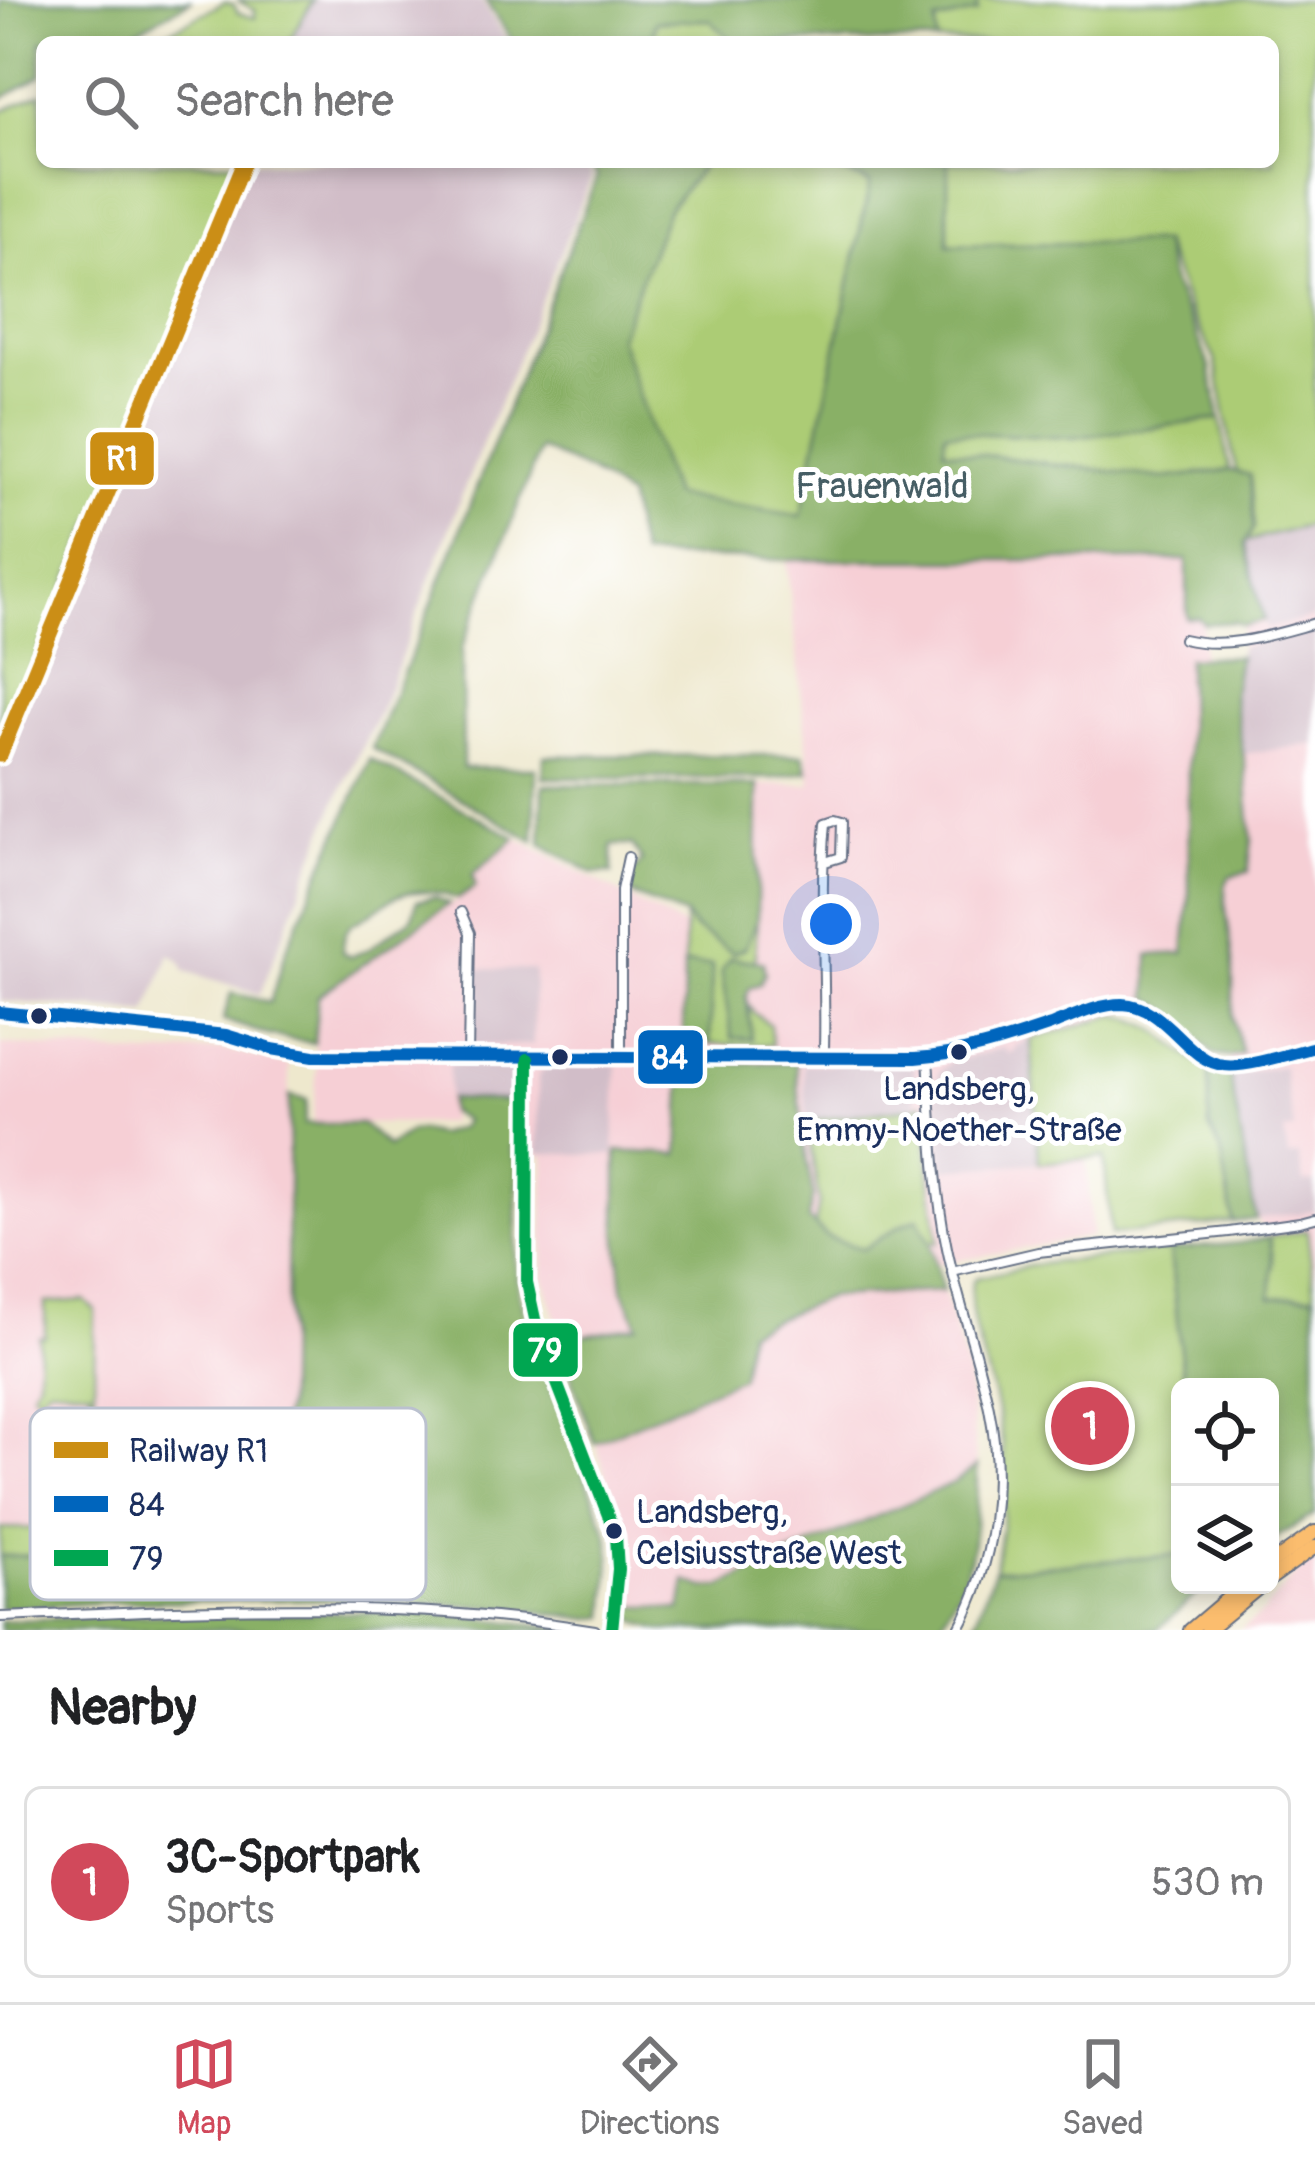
<!DOCTYPE html>
<meta charset="utf-8">
<style>
:root{--surface:#fff;--page:#f2f2f2;--text:#202124;--muted:#757577;--line:#e0e0e0;--accent:#d1495b}
body{margin:0;font-family:Pangolin,sans-serif;background:var(--page);color:var(--text)}
.controls{position:absolute;right:36px;bottom:36px;display:grid;overflow:hidden;border-radius:18px;box-shadow:0 6px 18px #0003}
.controls button{width:108px;height:108px;display:grid;place-items:center;padding:0;border:0;border-bottom:3px solid var(--line);background:var(--surface);color:var(--text);font:60px sans-serif}
.you{position:absolute;left:831px;top:924px;width:42px;height:42px;margin:-30px;border:9px solid #fff;border-radius:50%;background:#1a73e8;box-shadow:0 0 0 18px #1a73e833}
.badge{display:grid;place-items:center;width:78px;height:78px;border-radius:50%;background:var(--accent);color:#fff;font-size:39px;font-weight:700}
.pin{position:absolute;translate:-50% -50%;border:6px solid #fff;box-shadow:0 3px 12px #0006}
.list{margin:0;padding:0;list-style:none}
h2{display:flex;justify-content:space-between;align-items:center;height:156px;margin:0;padding:0 48px;font-size:51px}
h2 small{font-size:39px;font-weight:400;color:var(--muted)}
.list li{display:grid;grid-template-columns:78px 1fr auto;gap:36px;align-items:center;box-sizing:border-box;height:192px;margin:0 24px 24px;padding:0 24px;border:3px solid var(--line);border-radius:18px}
.list b{display:block;font-size:45px;white-space:nowrap}
.list p{margin:0;font-size:39px;white-space:nowrap;color:var(--muted)}
.list em{font-size:39px;font-style:normal;color:var(--muted)}
.icon{flex:none;width:66px;height:66px;fill:none;stroke:currentColor;stroke-width:2;stroke-linecap:round;stroke-linejoin:round}
.map{position:relative;flex:none;width:1315px;height:1630px;overflow:hidden}
.search{position:absolute;background:var(--surface);box-shadow:0 6px 18px #0003;left:36px;right:36px;top:36px;height:132px;display:flex;align-items:center;gap:30px;box-sizing:border-box;padding:0 42px;border-radius:18px;color:var(--muted);font-size:45px}
.sheet{height:372px;background:var(--surface)}
nav{display:flex;justify-content:space-around;align-items:center;box-sizing:border-box;height:168px;border-top:3px solid var(--line);background:var(--surface);font-size:33px;color:var(--muted)}
nav a{display:grid;justify-items:center;gap:6px}
nav .on{color:var(--accent)}
.map>svg:first-child{display:block}
.built{fill:#f6cfd5}
.industrial{fill:#d1bdc8}
.green{fill:#accc74;stroke:#647e69;stroke-width:3}
.forest{fill:#89b066;stroke:#527062;stroke-width:3}
.lines{fill:none;stroke-linecap:round;stroke-linejoin:round}
.minor-casing{stroke:#657085;stroke-width:12}
.highway-casing{stroke:#657085;stroke-width:16}
.minor{stroke:#fff;stroke-width:8}
.highway{stroke:#fbbd6e;stroke-width:12}
.bus-1-casing{stroke:#fff;stroke-width:21}
.bus-2-casing{stroke:#fff;stroke-width:21}
.bus-1{stroke:#0065bd;stroke-width:12}
.bus-2{stroke:#00a651;stroke-width:12}
.rail-1-casing{stroke:#fff;stroke-width:24}
.rail-1{stroke:#cb8e13;stroke-width:15}
.bus-dot{fill:#1b2f5e;stroke:#fff;stroke-width:4.5}
.labels{text-anchor:middle;dominant-baseline:central;stroke-width:10;stroke-linejoin:round;paint-order:stroke}
.bus-label{font-size:33px;fill:#1b2f5e;stroke:#fff}
.park-label{font-size:36px;fill:#465e65;stroke:#fff}
.key{fill:#fff;stroke:#bbc1cf;stroke-width:3}
.key-label{font-size:33px;fill:#1b2f5e}
.line-badge{stroke:#fff;stroke-width:4.5}
.badge-label{font-size:33px;text-anchor:middle;font-weight:bold;fill:#fff}
</style>
<div class="map">
<svg width="1315" height="1630" viewBox="0 0 1315 1630">
<rect width="100%" height="100%" fill="#fff"/>
<filter id="ink" filterUnits="userSpaceOnUse"><feTurbulence type="fractalNoise" baseFrequency=".00833" numOctaves="2"/><feDisplacementMap in="SourceGraphic" scale="24" xChannelSelector="R" yChannelSelector="G"/><feConvolveMatrix kernelMatrix="1 2 1 2 8 2 1 2 1" color-interpolation-filters="sRGB"/></filter>
<filter id="wash" filterUnits="userSpaceOnUse"><feTurbulence type="fractalNoise" baseFrequency=".004" numOctaves="4" result="noise"/><feDisplacementMap in="SourceGraphic" scale="48" xChannelSelector="R" yChannelSelector="G"/><feGaussianBlur stdDeviation="2.7" result="paint"/><feColorMatrix in="noise" values="0 0 0 0 0 0 0 0 0 0 0 0 0 0 0 0 0 1.4 0 .05"/><feComposite in="paint" operator="in"/></filter>
<g filter="url(#wash)">
<rect width="100%" height="100%" fill="#eee8cd"/>
<path class="built" d="M1315 524V1295L1256 1219 1230 1075 1229 1057 1242 1053 1233 1018V959L1225 901V886L1252 840 1245 764 1233 695 1243 626 1264 620 1244 542Z
M786 557H1191L1203 616 1192 897 1186 955 1152 958 1150 1000 1116 1015 1031 1040 1040 1163 1086 1159 1092 1236 936 1264 968 1374 979 1489 948 1613 625 1611 630 1551 543 1277 544 1156 517 1154 519 1101 449 1099V1123L313 1124 317 1063 314 1042 318 996 475 888 473 874 516 838 733 953 757 952 758 785 811 784Z
M0 1044 149 1055 223 1049 289 1065 286 1406 280 1425 318 1440 319 1555 309 1563 142 1552 0 1553Z
M1315 1559V1630H1240L1263 1612 1298 1571Z"/>
<path class="industrial" d="M313 0H481L508 42H289Z
M241 162H583L592 176 463 492 384 702 336 801 260 994 185 971 181 961 170 954 147 1013 0 1001V743L204 258Z
M1315 524V617L1266 629 1244 542Z
M1315 630V744L1244 754 1233 695 1240 648Z
M475 969 534 970 533 1045H473Z
M1031 1039 1039 1163 944 1169 936 1082 939 1072 950 1062 999 1049 1006 1048 1007 1053 1015 1052V1047Z
M475 1063 513 1069 517 1078 519 1101 448 1099 449 1064Z
M901 1063 914 1066 916 1107 807 1121 803 1064Z
M555 1064H617L614 1155 538 1153V1076L541 1072Z
M1283 1066 1294 1129 1284 1132 1288 1156H1299L1304 1182H1315V1211L1256 1219 1230 1075Z"/>
<path class="green" d="M236 0H313L289 42H148L225 2 234 5 238 13 255 18V10Z
M977 0H1315V524L1244 542 1250 476 1236 471 1215 359 1191 314 1162 242 947 245 948 162H1273V42H937L936 22 977 12Z
M710 20 734 42H652L656 21Z
M42 93V162H241L204 258 0 743V112Z
M706 162H820L832 169 870 182 802 516 673 496 619 337 668 209Z
M1220 419 1230 470 1164 478 944 450V432L1072 438Z
M685 916 695 929 745 948 757 919 755 961 730 958 750 1012 749 1005 754 1013 770 1025 772 1045 710 1044 712 966 684 964Z
M1116 1015C1166 1024 1168 1048 1209 1069V1127L1221 1151 1233 1222 1111 1235 1104 1157 1039 1163 1031 1039Z
M921 1103 923 1104 938 1242 930 1243 918 1219 901 1225 863 1249 827 1237 815 1225 819 1202 807 1121 916 1107Z
M1307 1230 1315 1295 1271 1298 1273 1261 1270 1237Z
M1170 1250 1184 1387H1180V1555L994 1570C1008 1505 1009 1458 993 1393 984 1357 967 1319 972 1282L975 1278 1039 1264Z
M84 1300 95 1310 93 1506H88L90 1390 49 1387 39 1396 32 1391 38 1379 39 1337 45 1336V1303Z
M144 1513V1554L0 1556V1528L125 1529 133 1524 137 1514Z"/>
<path class="forest" d="M0 0H192L116 42H42V75L0 100Z
M485 0H977V12L936 22 937 42H734L709 20 656 21 651 42H513Z
M590 162H706L668 209 619 337 673 496 801 516 870 183 820 162H948V245L1162 242 1171 282 1193 326 1210 367 1220 419 1072 438 945 432 944 450 1164 478 1230 470 1250 475 1254 528 1245 543 1264 621 1243 626 1235 622 1204 624 1199 618H1187V560H786L641 556 627 497 590 472 540 449 462 648 463 768H536L534 841 372 748 426 618 597 176Z
M1239 656 1233 695 1245 764 1252 840 1248 872 1230 876 1225 886V901L1233 959V1018L1242 1054 1229 1057 1214 1055 1170 1011 1148 997 1149 955 1184 953 1189 897 1187 658Z
M803 755 808 771 775 778H543L544 756Z
M370 759 516 838 473 874 475 887 458 899C436 890 408 887 387 902 374 910 366 918 351 924L345 934 342 952 350 957 367 950 412 918 417 901 434 897 449 904 318 996 314 1043 268 1035 223 1020 231 993 270 1002 287 948Z
M543 785H758L757 919 745 948 733 953 695 929 685 916 626 892 630 878 642 860 632 845H612V873H593L541 844Z
M730 958 763 962 765 973 760 984 750 987 746 996 752 1039 732 1038 721 971Z
M684 964 712 965 710 1044H683Z
M796 1062 804 1144 813 1195 808 1219 827 1237 863 1249 901 1225 918 1218 930 1243 943 1291 829 1297 748 1330 741 1377 594 1443 560 1343 580 1336 638 1325 623 1289 617 1232V1151L679 1154 683 1064Z
M1209 1069 1230 1075 1256 1219 1233 1222 1221 1151 1209 1127Z
M289 1096 307 1100 304 1124H362L388 1147 410 1132 420 1131 438 1135 460 1128 464 1120 449 1112V1099L519 1101 518 1134 511 1148 518 1167 516 1263 520 1295 534 1342 608 1534 611 1556 606 1617 589 1619 509 1608 349 1599 108 1602 0 1609V1556L149 1553 309 1563 319 1555 318 1441 294 1440 280 1425 286 1406Z
M1270 1237 1273 1261 1271 1297 1315 1295V1514L1270 1541V1387H1184L1170 1250 1240 1243Z
M977 1466C977 1505 977 1551 960 1588 953 1602 944 1616 937 1630H660C642 1625 633 1624 627 1605L681 1610 686 1581 705 1588 721 1587 781 1558 955 1482Z
M1180 1555V1585H1207L1157 1630H972L994 1570Z
M394 1612 442 1614 582 1630H0V1621L199 1613Z"/>
</g>
<g filter="url(#ink)">
<g class="lines">
<g class="minor-casing">
<path id="minor" d="M1183 639C1228 650 1271 635 1315 623
M825 862 841 857 842 822 835 820 826 823C819 896 826 976 824 1049L825 1058
M461 912 470 933 468 1058
M0 1012 226 1035 272 1049 314 1056 915 1058C962 1055 1007 1040 1051 1025 1072 1017 1099 1004 1122 1004 1168 1006 1185 1061 1224 1065 1246 1068 1292 1053 1315 1047
M928 1057C932 1121 934 1186 947 1248 958 1302 978 1354 989 1408 1004 1482 995 1563 958 1630
M621 1058V890L628 857
M528 1059 527 1282 535 1319 550 1365 616 1536 618 1569 612 1630
M952 1272 1038 1252 1229 1232 1300 1222 1315 1218
M0 1617C199 1609 398 1597 595 1630"/>
</g>
<g class="highway-casing">
<path id="highway" d="M1270 1564 1315 1532
M1270 1579 1315 1547
M1190 1630 1243 1585
M1207 1630 1262 1585"/>
</g>
<use href="#minor" class="minor"/>
<use href="#highway" class="highway"/>
<g class="bus-1-casing">
<path id="bus-1" d="M0 1012 226 1035 272 1049 314 1056 915 1058C962 1055 1007 1040 1051 1025 1072 1017 1099 1004 1122 1004 1168 1006 1185 1061 1224 1065 1246 1068 1292 1053 1315 1047"/>
</g>
<g class="bus-2-casing">
<path id="bus-2" d="M528 1059 527 1282 535 1319 550 1365 616 1536 618 1569 612 1630"/>
</g>
<use href="#bus-1" class="bus-1"/>
<use href="#bus-2" class="bus-2"/>
<g class="rail-1-casing">
<path id="rail-1" d="M0 755 244 162"/>
</g>
<use href="#rail-1" class="rail-1"/>
</g>
</g>
<g class="bus-dot">
<circle cx="39" cy="1016" r="10"/>
<circle cx="959" cy="1052" r="10"/>
<circle cx="560" cy="1057" r="10"/>
<circle cx="614" cy="1531" r="10"/>
</g>
<g class="labels">
<g class="bus-label">
<text x="959" y="1089">Landsberg,<tspan x="959" dy="41">Emmy-Noether-Straße</tspan></text>
<text x="636" y="1512" text-anchor="start">Landsberg,<tspan x="636" dy="41">Celsiusstraße West</tspan></text>
</g>
<g class="park-label">
<text x="882" y="486">Frauenwald</text>
</g>
</g>
<rect x="30" y="1408" width="396" height="192" rx="18" class="key"/>
<rect x="54" y="1442" width="54" height="16" fill="#cb8e13"/>
<rect x="54" y="1496" width="54" height="16" fill="#0065bd"/>
<rect x="54" y="1550" width="54" height="16" fill="#00a651"/>
<g class="key-label">
<text x="129" y="1462">Railway R1</text>
<text x="129" y="1516">84</text>
<text x="129" y="1570">79</text>
</g>
<g class="line-badge">
<rect x="88" y="430" width="68" height="57" rx="12" fill="#cb8e13"/>
<rect x="636" y="1028" width="69" height="58" rx="12" fill="#0065bd"/>
<rect x="511" y="1321" width="69" height="58" rx="12" fill="#00a651"/>
</g>
<g class="badge-label">
<text x="122" y="470">R1</text>
<text x="670" y="1069">84</text>
<text x="545" y="1362">79</text>
</g>
</svg>
<div class="controls">
<button><svg class="icon" aria-label="locate" viewBox="0 0 24 24"><circle cx="12" cy="12" r="6"/><path d="M12 2v4M12 18v4M2 12h4M18 12h4"/></svg></button>
<button><svg class="icon" aria-label="layers" viewBox="0 0 24 24"><path d="M12 4l9 5-9 5-9-5zM3 14l9 5 9-5"/></svg></button>
</div>
<div class="you"></div>
<div class="pin badge" style="left:1090px;top:1426px">1</div>
<div class="search"><svg class="icon" aria-label="search" viewBox="0 0 24 24"><circle cx="10" cy="10" r="6"/><path d="M15 15l6 6"/></svg>Search here</div>
</div>
<section class="sheet">
<h2>Nearby<small></small></h2>
<ul class="list">
<li><span class="badge">1</span><div><b>3C-Sportpark</b><p>Sports</p></div><em>530 m</em></li>
</ul>
</section>
<nav>
<a class="on"><svg class="icon" aria-label="map" viewBox="0 0 24 24"><path d="M3 6l6-2 6 2 6-2v14l-6 2-6-2-6 2zM9 4v14M15 6v14"/></svg>Map</a>
<a><svg class="icon" aria-label="directions" viewBox="0 0 24 24"><path d="M12 3l9 9-9 9-9-9zM9 14v-3h6M13 9l2 2-2 2"/></svg>Directions</a>
<a><svg class="icon" aria-label="saved" viewBox="0 0 24 24"><path d="M7 4h10v16l-5-4-5 4z"/></svg>Saved</a>
</nav>
